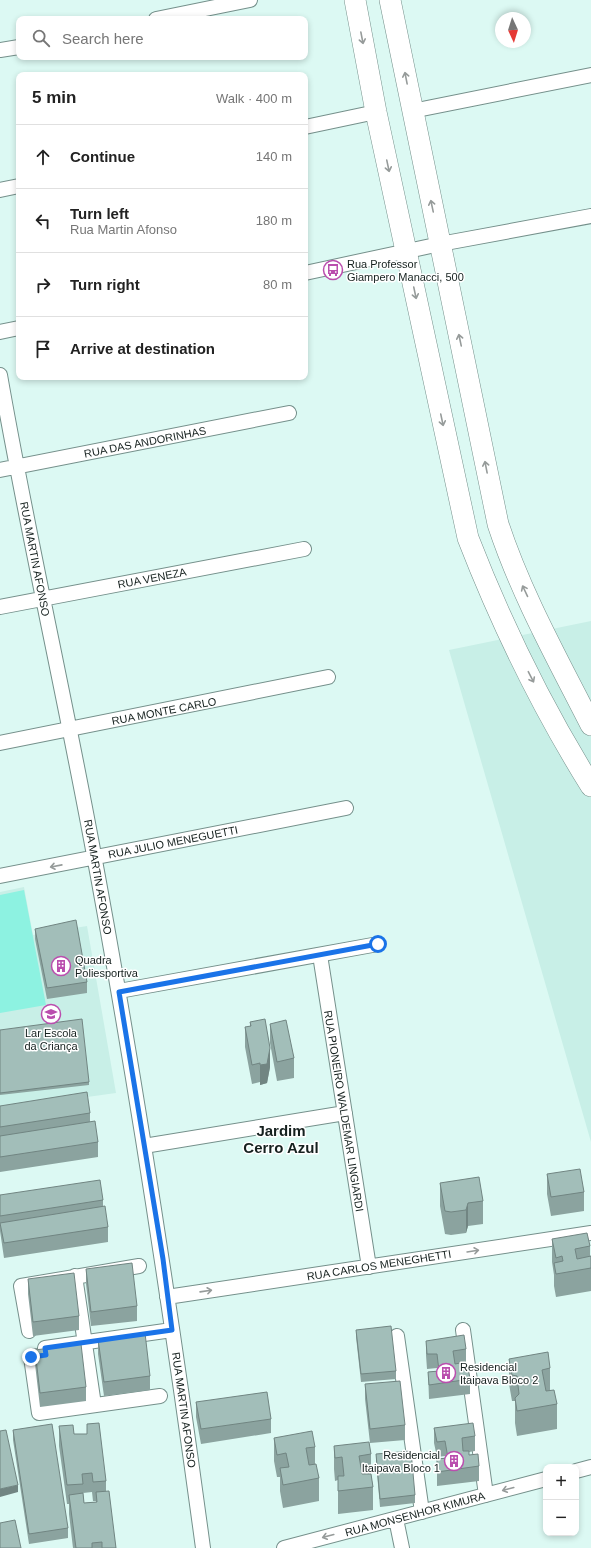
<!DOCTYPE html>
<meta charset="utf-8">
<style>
:root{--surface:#fff;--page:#f6f6f6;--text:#222;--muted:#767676;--line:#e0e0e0}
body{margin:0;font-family:Helvetica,sans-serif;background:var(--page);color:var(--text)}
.controls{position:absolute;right:12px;bottom:12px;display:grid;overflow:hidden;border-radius:8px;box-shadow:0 2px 6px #0003}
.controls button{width:36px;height:36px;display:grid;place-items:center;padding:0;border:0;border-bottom:1px solid var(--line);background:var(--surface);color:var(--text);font:20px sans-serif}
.compass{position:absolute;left:495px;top:12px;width:36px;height:36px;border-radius:50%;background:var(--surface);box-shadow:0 2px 6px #0003;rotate:176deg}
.stop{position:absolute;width:12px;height:12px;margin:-9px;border:3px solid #1a73e8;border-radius:50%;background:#fff}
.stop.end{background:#1a73e8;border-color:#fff;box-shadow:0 1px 4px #0008}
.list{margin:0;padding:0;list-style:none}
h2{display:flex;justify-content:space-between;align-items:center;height:52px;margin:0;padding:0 16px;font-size:17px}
h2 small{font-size:13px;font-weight:400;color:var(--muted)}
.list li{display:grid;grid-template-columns:26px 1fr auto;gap:12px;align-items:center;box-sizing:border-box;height:64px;padding:0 16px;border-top:1px solid var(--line)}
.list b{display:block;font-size:15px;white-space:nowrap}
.list p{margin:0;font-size:13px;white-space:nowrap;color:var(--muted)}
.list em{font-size:13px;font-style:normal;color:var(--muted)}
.icon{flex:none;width:22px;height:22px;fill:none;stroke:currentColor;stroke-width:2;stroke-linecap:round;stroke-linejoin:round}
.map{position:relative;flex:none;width:591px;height:1548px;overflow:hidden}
.search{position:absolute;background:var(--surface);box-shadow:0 2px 6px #0003;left:16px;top:16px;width:292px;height:44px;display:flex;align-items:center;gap:10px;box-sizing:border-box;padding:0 14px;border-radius:8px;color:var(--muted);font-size:15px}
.panel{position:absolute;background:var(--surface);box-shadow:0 2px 6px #0003;left:16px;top:72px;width:292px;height:308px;border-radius:8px}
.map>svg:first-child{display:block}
.built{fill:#c8efe7}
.green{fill:#8df2e1}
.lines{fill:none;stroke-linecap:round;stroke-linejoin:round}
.minor-casing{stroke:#75908b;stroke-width:16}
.secondary-casing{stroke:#75908b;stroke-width:22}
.minor{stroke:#fff;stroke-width:14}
.secondary{stroke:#fff;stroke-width:21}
.wall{fill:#8ba39f;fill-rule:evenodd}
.shaded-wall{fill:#718582}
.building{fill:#a2beb9;stroke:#718582}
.oneway{stroke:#969b9a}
.route{stroke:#1a73e8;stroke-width:5}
.labels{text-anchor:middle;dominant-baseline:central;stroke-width:3;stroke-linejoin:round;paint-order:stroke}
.poi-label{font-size:11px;fill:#15201e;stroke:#fff;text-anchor:start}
.street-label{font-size:11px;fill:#15201e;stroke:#fff}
.district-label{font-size:15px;font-weight:bold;fill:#15201e;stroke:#fff}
</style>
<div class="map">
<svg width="591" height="1548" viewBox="0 0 591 1548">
<rect width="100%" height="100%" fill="#dcf9f3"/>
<path class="built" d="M591 621V1142L449 650Z
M24 887 33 935 87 926 116 1093 0 1109V892Z"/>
<path class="green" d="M24 890 46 1005 0 1013V895Z"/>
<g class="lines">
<g class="minor-casing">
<path id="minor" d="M156 19 250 0
M0 50 19 47
M412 111 591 75
M305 127 376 112
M0 190 19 186
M305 273 440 244 591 216
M0 332 19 328
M0 375C27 530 62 684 91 839 135 1074 171 1311 203 1548
M0 470 289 413
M0 607 304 549
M0 743 328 677
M0 876 346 808
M320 955 369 1267
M119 991 378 944
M144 1146 345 1113
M75 1276 94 1405
M167 1297 591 1233
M463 1330 486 1495
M29 1331 21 1286 139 1266
M397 1336 422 1512
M160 1396 39 1413 31 1357 46 1355 45 1348 172 1330
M576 1471 591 1467
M396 1519 402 1548
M284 1548 546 1479"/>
</g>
<g class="secondary-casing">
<path id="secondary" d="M355 0 376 112 468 538C501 623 543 709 591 786
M390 0 498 524C521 594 558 660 591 725"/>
</g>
<use href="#minor" class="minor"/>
<use href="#secondary" class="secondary"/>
</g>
<path class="wall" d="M35 929 87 982V993L47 999 35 939Z
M250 1022 270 1067 267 1083 260 1085V1082L252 1084 245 1047V1027H250Z
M270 1024 294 1058V1078L277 1081 270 1043Z
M0 1030 89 1082V1085L0 1095Z
M0 1106 90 1113V1122L98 1142V1157L0 1172Z
M547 1174 584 1192V1211L551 1216 547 1194Z
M440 1183 483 1201V1224L468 1226 466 1233 451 1235 445 1234 440 1206Z
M0 1195 103 1200V1206L108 1227V1242L4 1258 0 1231Z
M552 1239 590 1246V1256H591V1291L556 1297 554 1286V1275L552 1262Z
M86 1269 137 1306V1321L91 1326 86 1284Z
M28 1279 79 1316V1330L33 1336 28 1294Z
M356 1330 396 1371V1379L361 1382 356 1337Z
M98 1339 150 1376V1390L104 1396 98 1354Z
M426 1341 466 1349V1364L460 1365 461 1368 470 1379V1394L429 1399 428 1372 437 1371V1368L427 1369 426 1355Z
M35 1350 86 1387V1401L40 1407 35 1364Z
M509 1359 550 1368V1390L557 1404V1429L517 1436 515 1423V1401H512L509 1384Z
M365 1384 405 1425V1440L370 1443 365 1399Z
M196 1402 271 1419V1433L201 1444 196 1417Z
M87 1424 106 1481V1491L116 1548H73L69 1514V1504H67L59 1446V1426L74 1434H87ZM92 1492 93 1501H96V1502L84 1503 83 1493Z
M434 1428 475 1436V1451L469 1452V1455L479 1466V1481L437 1486V1459L445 1458V1456L437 1457 434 1443Z
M13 1430 68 1528V1538L29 1544 13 1440Z
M274 1438 315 1447V1464L319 1478V1501L283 1508 280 1491V1477H277L274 1461Z
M334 1446 371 1454V1474L373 1487V1510L338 1514V1480L335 1481 334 1469Z
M376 1454 415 1495V1503L380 1507 376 1462Z"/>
<path class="shaded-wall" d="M270 1048V1067L267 1083 260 1085V1065Z
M468 1203V1226L466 1233V1210Z
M18 1485V1492L0 1497V1489Z"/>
<path class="building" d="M76 920 87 982 47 988 35 929Z
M82 1019 89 1082 0 1093V1030Z
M265 1019 270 1048 267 1064 260 1065V1063L252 1065 245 1027 251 1026 250 1022Z
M286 1020 294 1058 277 1062 270 1024Z
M87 1092 90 1113 0 1127V1106Z
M95 1121 98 1142 0 1157V1136Z
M580 1169 584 1192 551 1197 547 1174Z
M479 1177 483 1201 468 1203 466 1210 451 1212 445 1211 440 1183Z
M100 1180 103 1200 0 1216V1195Z
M105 1206 108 1227 4 1243 0 1223Z
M587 1233 590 1246 575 1249 577 1259 591 1256V1268L556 1274 554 1263 563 1261 562 1256 556 1258 552 1239Z
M132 1263 137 1306 91 1312 86 1269Z
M74 1273 79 1316 33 1322 28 1279Z
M391 1326 396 1371 361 1374 356 1330Z
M145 1333 150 1376 104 1382 98 1339Z
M464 1335 466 1349 453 1351 455 1364 460 1363 461 1368 468 1367 470 1379 429 1385 428 1372 439 1371 437 1354H427L426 1341Z
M81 1344 86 1387 40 1393 35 1350Z
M548 1352 550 1368 542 1370 546 1391 554 1390 557 1404 517 1411 515 1398 519 1394 517 1376 512 1375 509 1359Z
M400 1381 405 1425 370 1429 365 1384Z
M267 1392 271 1419 201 1429 196 1402Z
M99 1423 106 1481 93 1482 92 1473 82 1474 83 1484 67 1485 59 1426 73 1425 74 1434H87V1424Z
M473 1423 475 1436 462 1438 463 1451H469V1455L478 1454 479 1466 437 1472V1459L448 1458 445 1441 437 1442 434 1428Z
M52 1424 68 1528 29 1534 13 1430Z
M6 1430 18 1485 0 1489V1431Z
M312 1431 315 1447 306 1448 309 1465 316 1464 319 1478 283 1485 280 1468 289 1467 286 1453 277 1455 274 1438Z
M369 1442 371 1454 359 1456 362 1474H371L373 1487 338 1491V1476H344L342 1457 335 1458 334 1446Z
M411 1451 415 1495 380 1499 376 1454Z
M109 1491 116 1548H102V1542L92 1543V1548H76L69 1495 83 1493 84 1503 97 1502 96 1492Z
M15 1520 21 1548H0V1523Z"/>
<defs><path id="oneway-shaft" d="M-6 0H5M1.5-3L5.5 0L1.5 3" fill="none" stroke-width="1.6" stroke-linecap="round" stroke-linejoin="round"/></defs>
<g class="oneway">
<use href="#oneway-shaft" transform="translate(362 38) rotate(79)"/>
<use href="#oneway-shaft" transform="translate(406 78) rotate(-101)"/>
<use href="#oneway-shaft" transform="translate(388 166) rotate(78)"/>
<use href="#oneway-shaft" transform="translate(432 206) rotate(-102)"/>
<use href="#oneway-shaft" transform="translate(415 293) rotate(78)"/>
<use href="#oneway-shaft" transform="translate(460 340) rotate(-102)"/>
<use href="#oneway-shaft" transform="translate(442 420) rotate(78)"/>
<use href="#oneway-shaft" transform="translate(486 467) rotate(-101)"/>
<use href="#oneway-shaft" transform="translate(525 591) rotate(-115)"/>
<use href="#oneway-shaft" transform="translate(531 677) rotate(63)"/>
<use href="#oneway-shaft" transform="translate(56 866) rotate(169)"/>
<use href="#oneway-shaft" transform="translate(473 1251) rotate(-9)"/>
<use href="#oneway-shaft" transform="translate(206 1291) rotate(-8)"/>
<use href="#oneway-shaft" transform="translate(508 1489) rotate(165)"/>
<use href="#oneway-shaft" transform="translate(328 1536) rotate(165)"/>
</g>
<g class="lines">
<path class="route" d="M31 1357 46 1355 45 1348 172 1330 163 1259 119 992 378 944"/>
</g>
<defs>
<g id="bus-ring" transform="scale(1)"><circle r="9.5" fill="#fff" stroke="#ba4eae" stroke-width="1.5"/><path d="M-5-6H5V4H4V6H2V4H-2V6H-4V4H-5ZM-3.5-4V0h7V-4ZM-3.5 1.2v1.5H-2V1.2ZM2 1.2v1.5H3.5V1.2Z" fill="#ba4eae"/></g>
<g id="building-ring" transform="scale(1)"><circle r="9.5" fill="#fff" stroke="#ba4eae" stroke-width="1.5"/><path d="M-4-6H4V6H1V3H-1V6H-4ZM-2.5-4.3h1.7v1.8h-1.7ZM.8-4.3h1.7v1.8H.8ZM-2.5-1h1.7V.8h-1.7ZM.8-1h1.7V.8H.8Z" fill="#ba4eae"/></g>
<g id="school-ring" transform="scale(1)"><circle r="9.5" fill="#fff" stroke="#ba4eae" stroke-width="1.5"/><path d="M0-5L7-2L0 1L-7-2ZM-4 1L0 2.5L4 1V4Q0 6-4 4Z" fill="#ba4eae"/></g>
</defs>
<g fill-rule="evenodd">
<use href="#bus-ring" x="333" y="270"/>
<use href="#building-ring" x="61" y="966"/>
<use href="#school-ring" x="51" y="1014"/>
<use href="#building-ring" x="446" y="1373"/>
<use href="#building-ring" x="454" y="1461"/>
</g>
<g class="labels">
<g class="poi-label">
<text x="347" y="264">Rua Professor<tspan x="347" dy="13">Giampero Manacci, 500</tspan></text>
<text x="75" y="960">Quadra<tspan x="75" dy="13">Poliesportiva</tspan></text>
<text x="51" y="1033" text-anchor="middle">Lar Escola<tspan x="51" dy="13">da Criança</tspan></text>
<text x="460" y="1367">Residencial<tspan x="460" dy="13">Itaipava Bloco 2</tspan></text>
<text x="440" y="1455" text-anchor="end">Residencial<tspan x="440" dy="13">Itaipava Bloco 1</tspan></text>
</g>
<g class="street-label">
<text transform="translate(145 442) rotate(-11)">RUA DAS ANDORINHAS</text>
<text transform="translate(35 559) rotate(79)">RUA MARTIN AFONSO</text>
<text transform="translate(152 578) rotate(-11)">RUA VENEZA</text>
<text transform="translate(164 711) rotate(-11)">RUA MONTE CARLO</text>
<text transform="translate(173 842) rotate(-11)">RUA JULIO MENEGUETTI</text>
<text transform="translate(98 877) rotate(80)">RUA MARTIN AFONSO</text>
<text transform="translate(344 1111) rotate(81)">RUA PIONEIRO WALDEMAR LINGIARDI</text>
<text transform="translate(379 1265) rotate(-9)">RUA CARLOS MENEGHETTI</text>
<text transform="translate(184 1410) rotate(82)">RUA MARTIN AFONSO</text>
<text transform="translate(415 1514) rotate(-15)">RUA MONSENHOR KIMURA</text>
</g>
<g class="district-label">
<text x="281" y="1130">Jardim<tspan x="281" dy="17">Cerro Azul</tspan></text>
</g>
</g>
</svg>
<div class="controls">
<button>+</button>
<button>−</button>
</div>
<svg class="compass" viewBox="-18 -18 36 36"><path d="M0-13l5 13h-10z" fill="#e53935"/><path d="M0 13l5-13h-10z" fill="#767676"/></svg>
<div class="stop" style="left:378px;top:944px"></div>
<div class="stop end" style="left:31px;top:1357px"></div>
<div class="search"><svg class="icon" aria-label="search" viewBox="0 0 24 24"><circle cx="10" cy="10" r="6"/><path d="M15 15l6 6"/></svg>Search here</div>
<section class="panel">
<h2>5 min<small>Walk · 400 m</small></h2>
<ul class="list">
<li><svg class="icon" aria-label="ahead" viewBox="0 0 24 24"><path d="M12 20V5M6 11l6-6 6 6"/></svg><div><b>Continue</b></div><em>140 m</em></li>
<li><svg class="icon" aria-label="left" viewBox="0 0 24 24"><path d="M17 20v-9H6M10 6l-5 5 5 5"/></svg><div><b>Turn left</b><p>Rua Martin Afonso</p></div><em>180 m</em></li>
<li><svg class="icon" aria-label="right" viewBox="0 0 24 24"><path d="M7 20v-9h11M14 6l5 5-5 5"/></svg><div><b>Turn right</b></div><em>80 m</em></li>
<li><svg class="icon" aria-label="arrive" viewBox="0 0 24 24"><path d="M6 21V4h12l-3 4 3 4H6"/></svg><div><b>Arrive at destination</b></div></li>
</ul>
</section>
</div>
